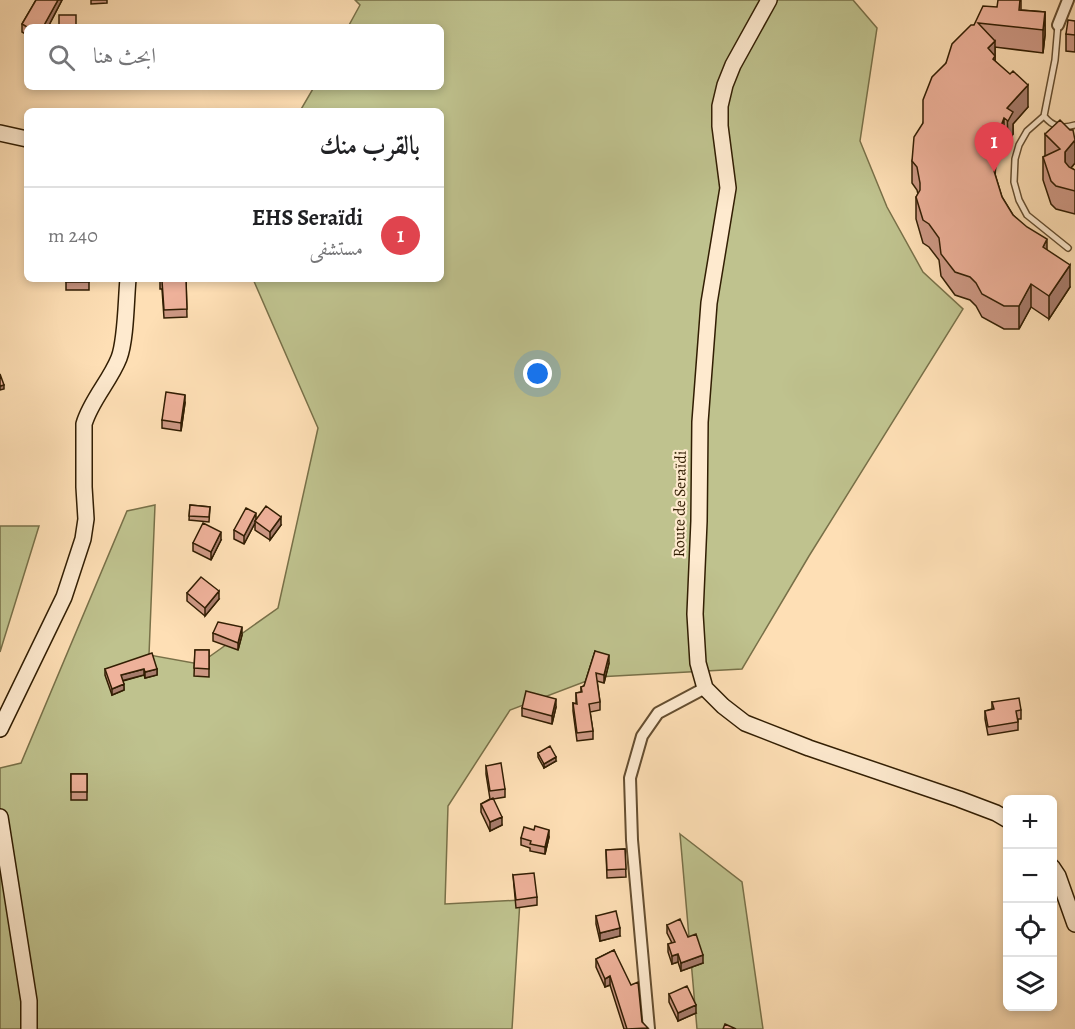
<!DOCTYPE html>
<html lang="ar">
<meta charset="utf-8">
<style>
:root{--surface:#fff;--page:#f6f6f6;--text:#202124;--muted:#757577;--line:#e0e0e0;--accent:#7c3aed}
body{margin:0;font-family:Alegreya,Amiri,serif;background:var(--page);color:var(--text);direction:rtl}
.controls{position:absolute;right:18px;bottom:18px;display:grid;overflow:hidden;border-radius:9px;box-shadow:0 3px 9px #0003}
.controls button{width:54px;height:54px;display:grid;place-items:center;padding:0;border:0;border-bottom:2px solid var(--line);background:var(--surface);color:var(--text);font:30px sans-serif}
.you{position:absolute;left:538px;top:374px;width:21px;height:21px;margin:-15px;border:4px solid #fff;border-radius:50%;background:#1a73e8;box-shadow:0 0 0 9px #1a73e833}
.badge{display:grid;place-items:center;width:39px;height:39px;border-radius:50%;background:var(--accent);color:#fff;font-size:20px;font-weight:700}
.pin{position:absolute;translate:-50% -50px;filter:drop-shadow(0 2px 3px #0008)}
.pin::after{content:'';position:absolute;top:32px;width:21px;height:18px;background:inherit;clip-path:polygon(0 0,100% 0,50% 100%)}
.list{margin:0;padding:0;list-style:none}
h2{display:flex;justify-content:space-between;align-items:center;height:78px;margin:0;padding:0 24px;font-size:26px}
h2 small{font-size:20px;font-weight:400;color:var(--muted)}
.list li{display:grid;grid-template-columns:39px 1fr auto;gap:18px;align-items:center;box-sizing:border-box;height:96px;padding:0 24px;border-top:2px solid var(--line)}
.list b{display:block;font-size:22px;white-space:nowrap}
.list p{margin:0;font-size:20px;white-space:nowrap;color:var(--muted)}
.list em{font-size:20px;font-style:normal;color:var(--muted)}
.icon{flex:none;width:33px;height:33px;fill:none;stroke:currentColor;stroke-width:2;stroke-linecap:round;stroke-linejoin:round}
.map{position:relative;flex:none;width:1075px;height:1029px;overflow:hidden;direction:ltr}
.search{position:absolute;background:var(--surface);box-shadow:0 3px 9px #0003;left:24px;top:24px;width:420px;height:66px;display:flex;align-items:center;gap:15px;box-sizing:border-box;padding:0 21px;border-radius:9px;color:var(--muted);font-size:22px}
.panel{position:absolute;background:var(--surface);box-shadow:0 3px 9px #0003;left:24px;top:108px;width:420px;height:174px;border-radius:9px;direction:rtl}
.map>svg:first-child{display:block}
.green{fill:#bfc28e;stroke:#787048;stroke-width:1.5}
.lines{fill:none;stroke-linecap:round;stroke-linejoin:round}
.lane-casing{stroke:#654e30;stroke-width:8}
.street-casing{stroke:#654e30;stroke-width:14}
.secondary-casing{stroke:#321e03;stroke-width:18}
.lane{stroke:#feeacf;stroke-width:5}
.street{stroke:#feeacf;stroke-width:10}
.secondary{stroke:#feeacf;stroke-width:15}
.wall{fill:#cd9884;stroke:#321e03;stroke-width:1.5}
.shaded-wall{fill:#a77c6c;stroke:#321e03;stroke-width:1.5}
.building{fill:#eeb19a;stroke:#321e03;stroke-width:1.5}
.labels{text-anchor:middle;dominant-baseline:central;stroke-width:4.5;stroke-linejoin:round;paint-order:stroke}
.street-label{font-size:16px;fill:#321e03;stroke:#feeacf}
</style>
<div class="map">
<svg width="1075" height="1029" viewBox="0 0 1075 1029">
<rect width="100%" height="100%" fill="#fedfb5"/>
<filter id="stains"><feTurbulence type="fractalNoise" baseFrequency=".00333" numOctaves="4"/><feColorMatrix values="0 0 0 0 .2 0 0 0 0 .09 0 0 0 0 .02 0 0 0 .5 -.17"/></filter>
<radialGradient id="worn" r=".72"><stop offset=".6" stop-color="#630" stop-opacity="0"/><stop offset="1" stop-color="#630" stop-opacity=".3"/></radialGradient>
<path class="green" d="M355 0H853L877 28 860 141 887 207 923 272 963 309 809 556 742 669 597 677 510 710 448 806 445 904 520 900 512 1029H0V768L21 763 127 511 155 505 149 655 199 664 278 608 318 428 253 279H441V111H300L314 87H441V27H348L360 5Z
M0 526H39L0 652Z
M680 834 742 882 763 1029H697Z"/>
<g class="lines">
<g class="lane-casing">
<path id="lane" d="M1058 25 1055 60 1044 116 1027 131 1019 145 1015 159 1014 182 1019 200 1027 215 1068 248
M1044 116C1053 127 1062 129 1075 125"/>
</g>
<g class="street-casing">
<path id="street" d="M1058 25 1068 0
M649 1029 632 840 630 778 642 736 658 713 705 688"/>
</g>
<g class="secondary-casing">
<path id="secondary" d="M769 0 733 65 725 85 720 106V126L728 188 709 303 700 422 699 521 695 614 698 663 705 688 723 706 745 723 809 748 959 799 996 813 1008 820
M0 133 27 139
M0 729 64 597 83 539 86 519 84 487V424C91 400 110 381 119 358 126 340 126 300 128 279
M0 817 29 1001V1029
M1052 867 1058 876 1075 924"/>
</g>
<use href="#lane" class="lane"/>
<use href="#street" class="street"/>
<use href="#secondary" class="secondary"/>
</g>
<path class="wall" d="M36 0H62L48 27H27V35L22 32V24Z
M91 0H107V3L91 4Z
M1021 0V10L1045 12V35L1043 53 995 47V61L1028 107 1013 124V134L1008 143 1004 141 996 161 995 174 1002 197 1013 215 1047 250 1070 287 1049 319 1031 307 1019 329H1004L982 317 976 306 970 300 955 295 941 276 939 260 929 247 923 243 916 219V197L918 194 917 190 912 183V161L923 123 946 63 974 25 997 7Z
M1075 21V52L1066 51V34Z
M1045 134 1075 163 1071 168 1075 170V214L1056 209 1051 204 1043 180V157L1045 156Z
M66 279H89V290H66Z
M160 279H186L187 317 164 318 162 289H160Z
M185 403 181 431 162 428V420Z
M190 505 210 507 209 522 189 520Z
M256 520 281 525 270 540 255 530V523L244 544 234 539V530Z
M221 540 211 560 193 551V543Z
M187 593 219 599 205 616 187 601Z
M213 633 242 635 238 650 213 641Z
M195 650H209V677L194 676Z
M595 651 609 663 604 683 597 681 600 702V710L590 712 593 731V739L577 741 573 711V703L576 704V693L581 692V687L584 686Z
M105 669H157V675L145 678 144 675 123 681 124 690 112 695 105 675Z
M992 702 1021 710V719H1018V730L988 735 985 719V711L992 709Z
M556 707 552 724 522 716V708Z
M538 753 556 761 544 768 538 757Z
M486 766 505 789V797L493 799 502 825 490 831 481 812V804L490 799 486 774Z
M71 774H87V800H71Z
M549 837 545 854 530 851V848L521 845V838Z
M625 849 626 877 607 878 606 850Z
M513 875 537 897V905L516 908Z
M596 916 620 936 600 941 596 924Z
M667 925 688 937 703 963 681 971 678 962 672 964 668 952V944L672 943 667 933Z
M614 950 642 1022 648 1029H624L610 985 605 987 596 967V959Z
M669 994 696 1013 678 1021 669 1002Z"/>
<path class="shaded-wall" d="M58 0H62L48 27H43Z
M1045 12V35L1043 53V30Z
M995 41V78L988 48Z
M1028 85V107L1013 124V134L1008 143 1007 108Z
M1004 118V141L996 161 994 194 996 139Z
M1075 140V163L1065 175V152Z
M1047 239V261L1043 247Z
M1070 265V287L1049 319V296Z
M1031 284V307L1019 329V306Z
M4 385V389L0 390V386Z
M185 395V403L181 431V423Z
M256 513V521H255V523L244 544V536Z
M281 517V525L270 540V532Z
M221 532V540L211 560V552Z
M219 591V599L205 616V608Z
M242 627V635L238 650V643Z
M609 655V663L604 683V675Z
M144 669V675L121 681V675Z
M157 669V675L145 678V672Z
M124 684V690L112 695V689Z
M556 699V707L552 724V716Z
M556 757V761L544 768V764Z
M502 817V825L490 831V822Z
M549 830V837L545 854V847Z
M620 928V936L600 941V933Z
M678 954V962L672 964V956Z
M703 955V963L681 971V963Z
M610 976V985L605 987V979Z
M696 1005V1013L678 1021V1013Z"/>
<path class="building" d="M36 0H58L43 27H27L22 24Z
M998 0H1020L1019 10 1045 12 1043 30 978 23 995 41 988 48 995 56 993 59 1010 74 1013 71 1028 85 1007 108 1013 112 1008 121 1004 118 996 139 994 171 1002 197 1013 215 1027 227 1047 239 1043 247 1070 265 1049 296 1031 284 1019 306H1004L982 294 976 283 970 277 955 272 941 254 939 238 929 224 923 220 916 197 920 190V183L917 167 912 161 914 137 923 123V100L932 77 946 63 952 44 971 25H974L983 6 997 7Z
M59 15H76V27H59Z
M1068 20 1075 21V35L1066 34Z
M1060 120 1070 130H1073L1075 140 1065 152V162L1069 167 1075 170V191L1056 186 1051 181 1043 157 1060 149 1045 134Z
M66 279H89V282H66Z
M160 279H186L187 309 164 310 162 281H160Z
M0 374 4 385 0 386Z
M166 392 185 395 181 423 162 420Z
M190 505 210 507 209 517 189 516Z
M266 506 281 517 270 532 255 521Z
M246 508 256 513 244 536 234 530Z
M203 523 221 532 211 552 193 543Z
M201 577 219 591 205 608 187 593Z
M218 622 242 627 238 643 213 633Z
M195 650H209V669L194 668Z
M595 651 609 655 604 675 596 673 600 702 589 704 593 731 577 733 573 703 577 704 576 693 582 692 581 687 584 686Z
M152 653 157 669 145 672 144 669 121 675 124 684 112 689 105 669Z
M526 691 556 699 552 716 522 708Z
M1019 698 1021 710 1016 711 1018 722 988 727 985 711 994 709 992 702Z
M550 746 556 757 544 764 538 753Z
M501 763 505 789 490 791 486 766Z
M71 774H87V792H71Z
M493 798 502 817 490 822 481 804Z
M535 826 549 830 545 847 530 844 531 841 521 838 524 827 534 830Z
M625 849 626 869 607 870 606 850Z
M534 873 537 897 516 900 513 875Z
M616 911 620 928 600 933 596 916Z
M680 919 688 937 696 934 703 955 681 963 678 954 672 956 668 944 675 942 667 925Z
M614 950 631 985 638 982 642 1022 648 1028 627 1029 610 976 605 979 596 959Z
M687 986 696 1005 678 1013 669 994Z
M725 1024 736 1029H723Z"/>
<g class="labels">
<g class="street-label">
<text transform="translate(680 504) rotate(-89)">Route de Seraïdi</text>
</g>
</g>
<rect width="100%" height="100%" filter="url(#stains)"/>
<rect width="100%" height="100%" fill="url(#worn)"/>
</svg>
<div class="controls">
<button>+</button>
<button>−</button>
<button><svg class="icon" aria-label="locate" viewBox="0 0 24 24"><circle cx="12" cy="12" r="6"/><path d="M12 2v4M12 18v4M2 12h4M18 12h4"/></svg></button>
<button><svg class="icon" aria-label="layers" viewBox="0 0 24 24"><path d="M12 4l9 5-9 5-9-5zM3 14l9 5 9-5"/></svg></button>
</div>
<div class="you"></div>
<div class="pin badge" style="left:994px;top:172px;background:#e0444e">1</div>
<div class="search"><svg class="icon" aria-label="search" viewBox="0 0 24 24"><circle cx="10" cy="10" r="6"/><path d="M15 15l6 6"/></svg>ابحث هنا</div>
<section class="panel">
<h2>بالقرب منك<small></small></h2>
<ul class="list">
<li><span class="badge" style="background:#e0444e">1</span><div><b>EHS Seraïdi</b><p>مستشفى</p></div><em>240 m</em></li>
</ul>
</section>
</div>
